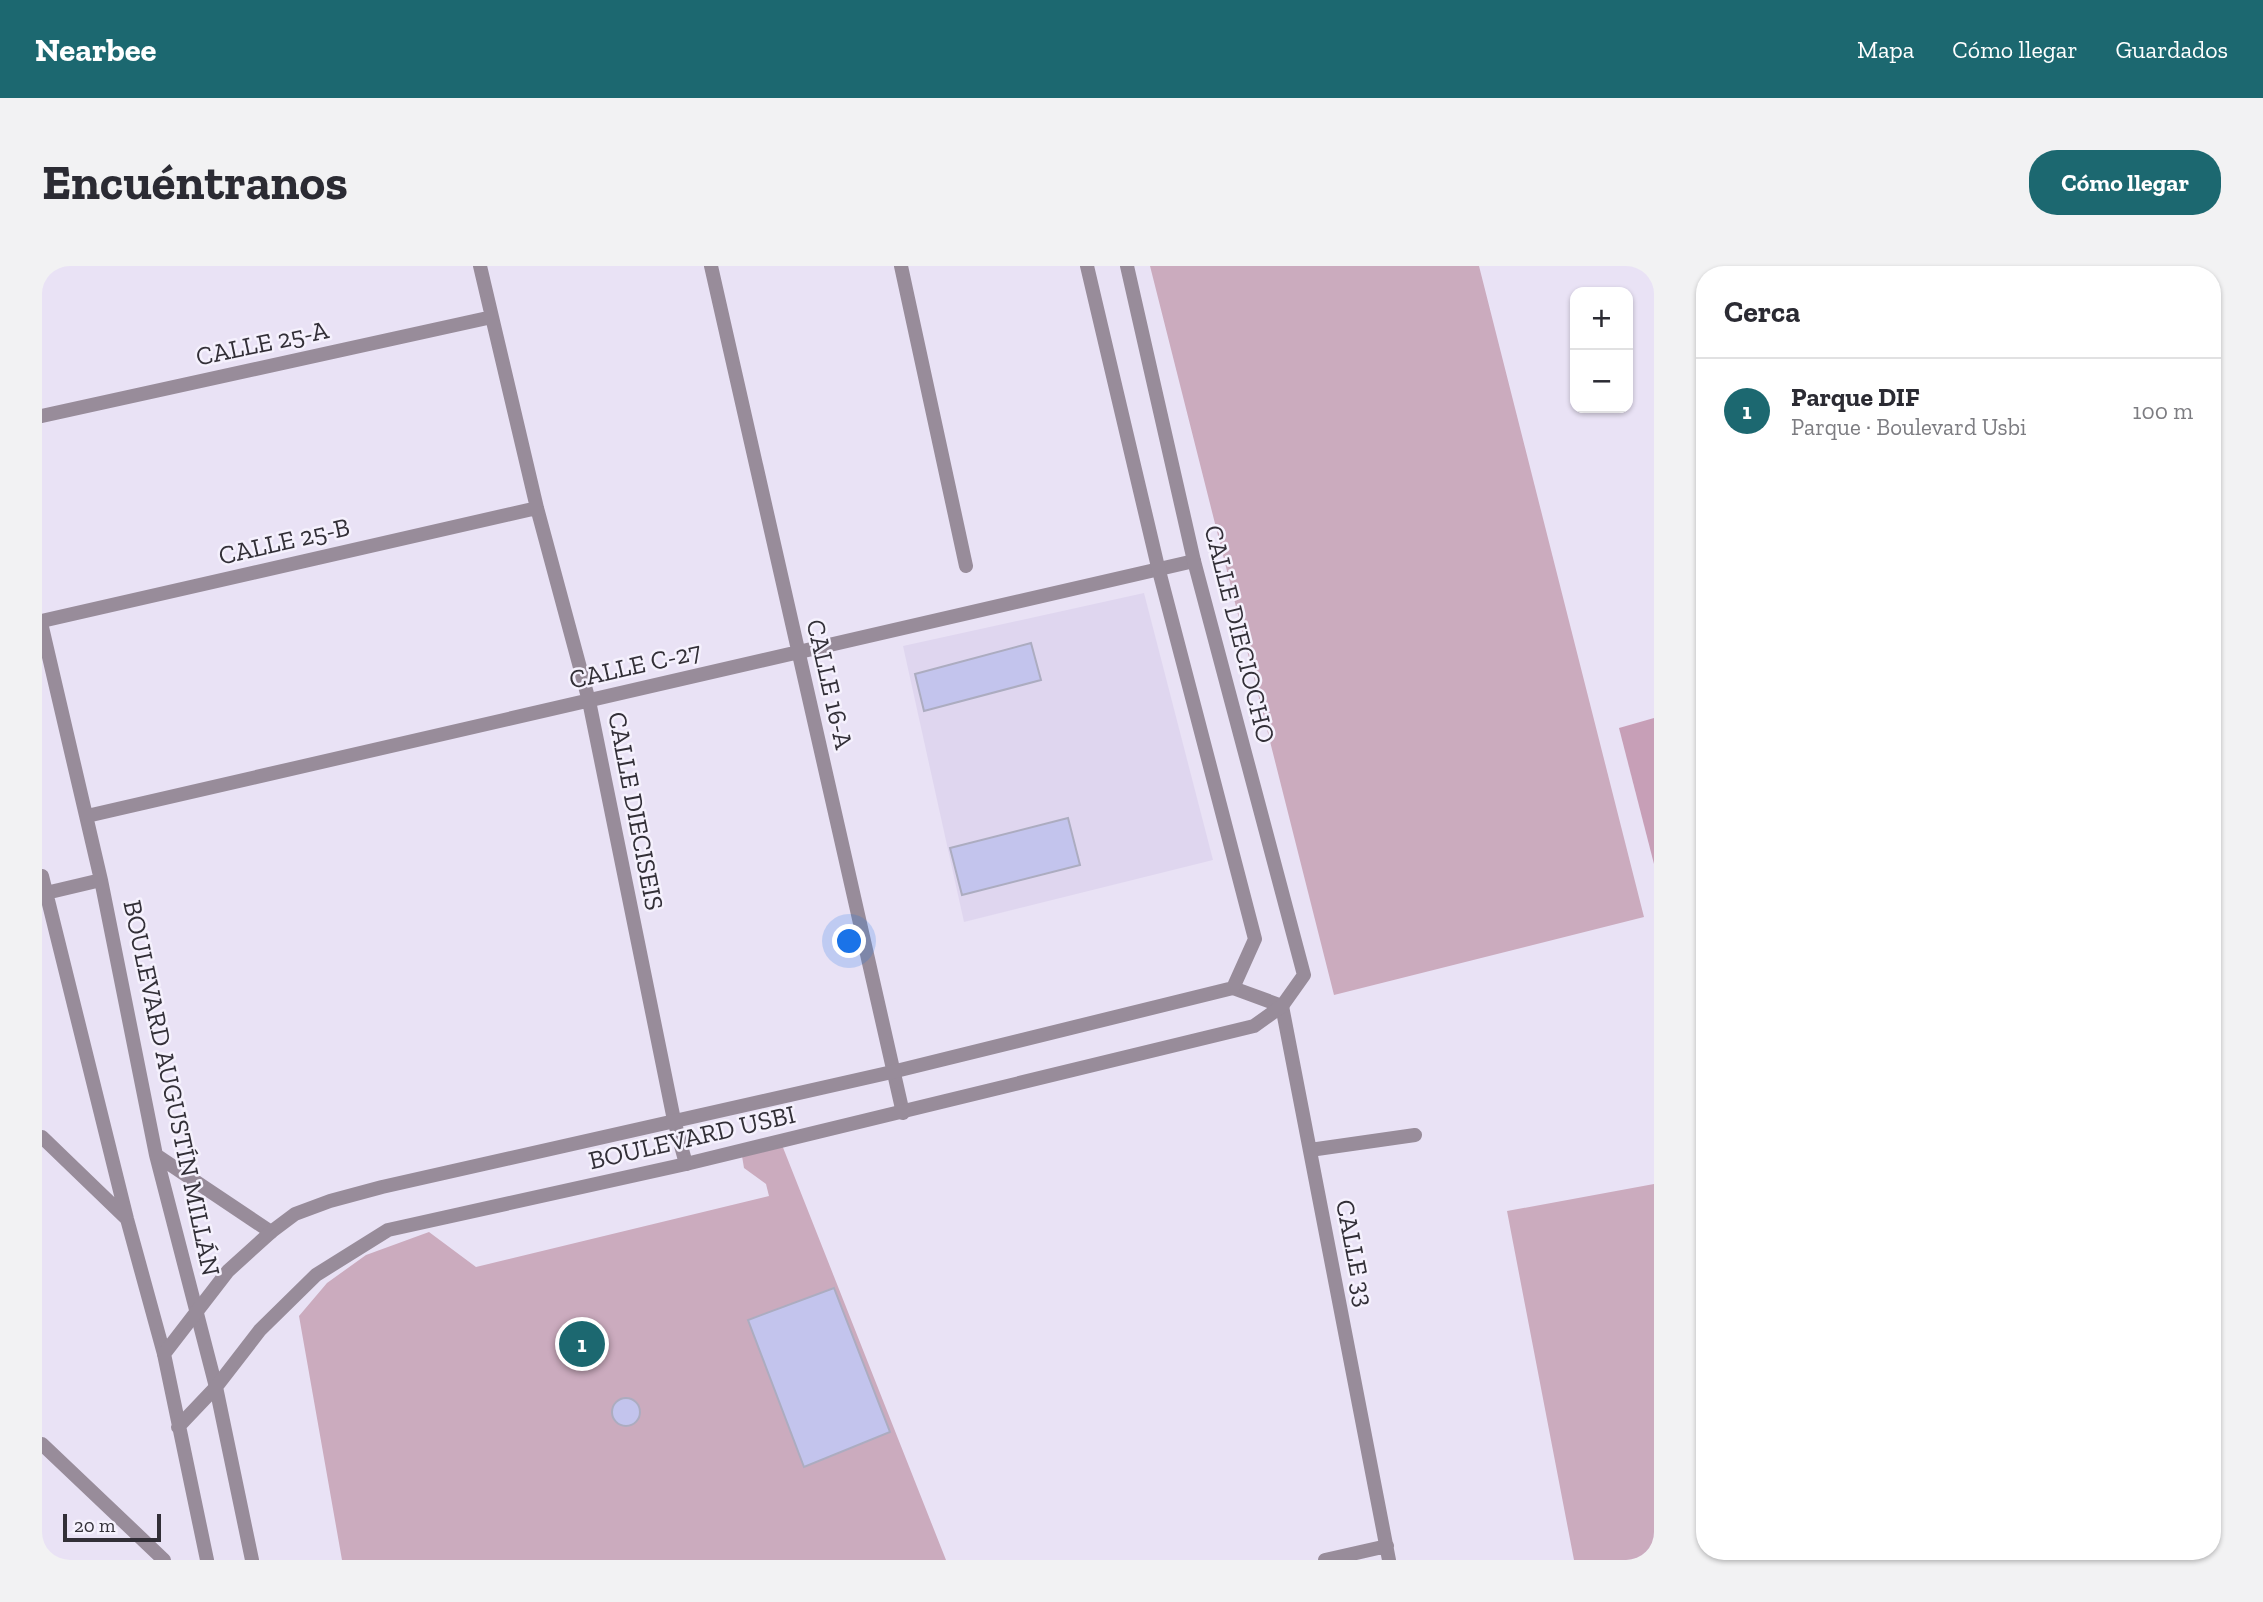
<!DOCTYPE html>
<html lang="es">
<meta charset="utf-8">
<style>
:root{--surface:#fff;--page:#f2f2f3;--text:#2b2b33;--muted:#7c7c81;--line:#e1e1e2;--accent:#1c6870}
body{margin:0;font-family:"Zilla Slab",serif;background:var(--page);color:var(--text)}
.controls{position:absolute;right:21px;top:21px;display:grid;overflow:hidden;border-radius:14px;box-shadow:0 2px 5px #0004}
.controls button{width:63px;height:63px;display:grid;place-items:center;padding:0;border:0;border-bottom:2px solid var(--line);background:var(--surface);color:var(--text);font:35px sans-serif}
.scale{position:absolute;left:21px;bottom:18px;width:98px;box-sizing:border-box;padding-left:7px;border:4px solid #322f37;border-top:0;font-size:19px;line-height:24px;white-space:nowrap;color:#322f37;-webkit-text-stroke:5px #f5f1fd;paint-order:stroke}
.you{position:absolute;left:808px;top:676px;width:24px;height:24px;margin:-18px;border:5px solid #fff;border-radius:50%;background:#1a73e8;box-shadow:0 0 0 10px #1a73e833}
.badge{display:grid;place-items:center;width:46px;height:46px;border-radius:50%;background:var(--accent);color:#fff;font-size:23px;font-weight:700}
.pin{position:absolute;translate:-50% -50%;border:4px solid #fff;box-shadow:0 2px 7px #0006}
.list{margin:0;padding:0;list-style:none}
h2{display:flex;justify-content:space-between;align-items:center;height:91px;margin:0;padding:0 28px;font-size:30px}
h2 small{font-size:23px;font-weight:400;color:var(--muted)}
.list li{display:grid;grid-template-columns:46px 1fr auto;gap:21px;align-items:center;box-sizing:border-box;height:105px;padding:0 28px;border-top:2px solid var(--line)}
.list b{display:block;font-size:26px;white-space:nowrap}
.list p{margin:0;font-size:23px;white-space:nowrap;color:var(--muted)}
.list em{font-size:23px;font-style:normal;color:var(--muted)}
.map{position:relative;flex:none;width:1612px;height:1294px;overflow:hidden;border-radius:28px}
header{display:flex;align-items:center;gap:42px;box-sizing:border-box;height:98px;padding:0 35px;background:var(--accent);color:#fff}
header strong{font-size:33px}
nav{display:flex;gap:38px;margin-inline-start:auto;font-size:24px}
.intro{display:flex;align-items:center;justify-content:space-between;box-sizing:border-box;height:168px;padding:0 42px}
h1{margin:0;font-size:49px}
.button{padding:18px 32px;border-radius:28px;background:var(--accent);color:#fff;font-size:24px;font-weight:700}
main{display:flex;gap:42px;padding:0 42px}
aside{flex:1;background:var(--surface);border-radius:28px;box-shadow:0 2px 5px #0004}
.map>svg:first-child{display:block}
.built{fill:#dfd6ef}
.green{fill:#cbabbe}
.forest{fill:#c79fb7}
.building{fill:#c3c4ed;stroke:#acacc0;stroke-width:2}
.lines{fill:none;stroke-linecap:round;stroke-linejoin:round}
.minor{stroke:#988c9a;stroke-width:14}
.tertiary{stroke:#988c9a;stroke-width:14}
.labels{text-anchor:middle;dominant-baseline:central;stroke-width:5;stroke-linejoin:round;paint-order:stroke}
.street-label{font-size:26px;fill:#322f37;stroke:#f5f1fd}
</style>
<header>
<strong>Nearbee</strong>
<nav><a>Mapa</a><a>Cómo llegar</a><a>Guardados</a></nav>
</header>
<div class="intro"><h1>Encuéntranos</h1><a class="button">Cómo llegar</a></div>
<main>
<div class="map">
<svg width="1612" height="1294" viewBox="0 0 1612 1294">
<rect width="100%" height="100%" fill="#e9e2f5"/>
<path class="built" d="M1102 327 1171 594 922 656 861 380Z"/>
<path class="green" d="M1108 0H1437L1602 651 1292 729Z
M740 879 904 1294H300L257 1050 285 1017 324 989 387 966 434 1001 727 930 724 918 702 902 700 890Z
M1612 918V1294H1532L1465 945Z"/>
<path class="forest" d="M1612 452V598L1577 462Z"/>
<path class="building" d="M989 377 999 414 882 445 873 408Z
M1026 552 1038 599 920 629 908 582Z
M792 1022 848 1166 762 1201 706 1054Z
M570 1146a14 14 0 1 1 28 0a14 14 0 1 1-28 0Z"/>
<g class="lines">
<path class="minor" d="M438 0 495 242 547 435 632 854 644 898
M669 0 861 847
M859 0 924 300
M0 150 450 51
M0 355 495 242
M0 361 59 614 114 889 174 1121
M45 550 1152 295
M0 610 85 953 122 1088
M0 631 4 627 59 614
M1191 722 1240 740 1347 1294
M0 871 85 953
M1268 884 1373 869
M114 889 229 966
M0 1178 122 1294
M1283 1294 1345 1280"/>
<path class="tertiary" d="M174 1121 210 1294
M136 1161 174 1121 218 1064 274 1009 346 964 644 898 1212 760 1240 740 1262 709 1152 295 1085 0
M165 1294 122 1088 186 1005 229 966 253 948 288 935 340 921 850 806 1191 722 1213 673 1116 301 1045 0"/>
</g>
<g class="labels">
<g class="street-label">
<text transform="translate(220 77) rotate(-12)">CALLE 25-A</text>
<text transform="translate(242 275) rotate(-13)">CALLE 25-B</text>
<text transform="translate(1198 368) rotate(76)">CALLE DIECIOCHO</text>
<text transform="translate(593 399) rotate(-13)">CALLE C-27</text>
<text transform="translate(788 418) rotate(77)">CALLE 16-A</text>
<text transform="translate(594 545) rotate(79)">CALLE DIECISEIS</text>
<text transform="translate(130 822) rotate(78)">BOULEVARD AUGUSTÍN MILLÁN</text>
<text transform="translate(650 871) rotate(-13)">BOULEVARD USBI</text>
<text transform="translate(1313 987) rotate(79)">CALLE 33</text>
</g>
</g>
</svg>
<div class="controls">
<button>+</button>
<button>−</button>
</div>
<div class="scale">20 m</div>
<div class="you"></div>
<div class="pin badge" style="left:540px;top:1078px">1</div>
</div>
<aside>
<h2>Cerca<small></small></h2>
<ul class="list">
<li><span class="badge">1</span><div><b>Parque DIF</b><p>Parque · Boulevard Usbi</p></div><em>100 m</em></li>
</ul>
</aside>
</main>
